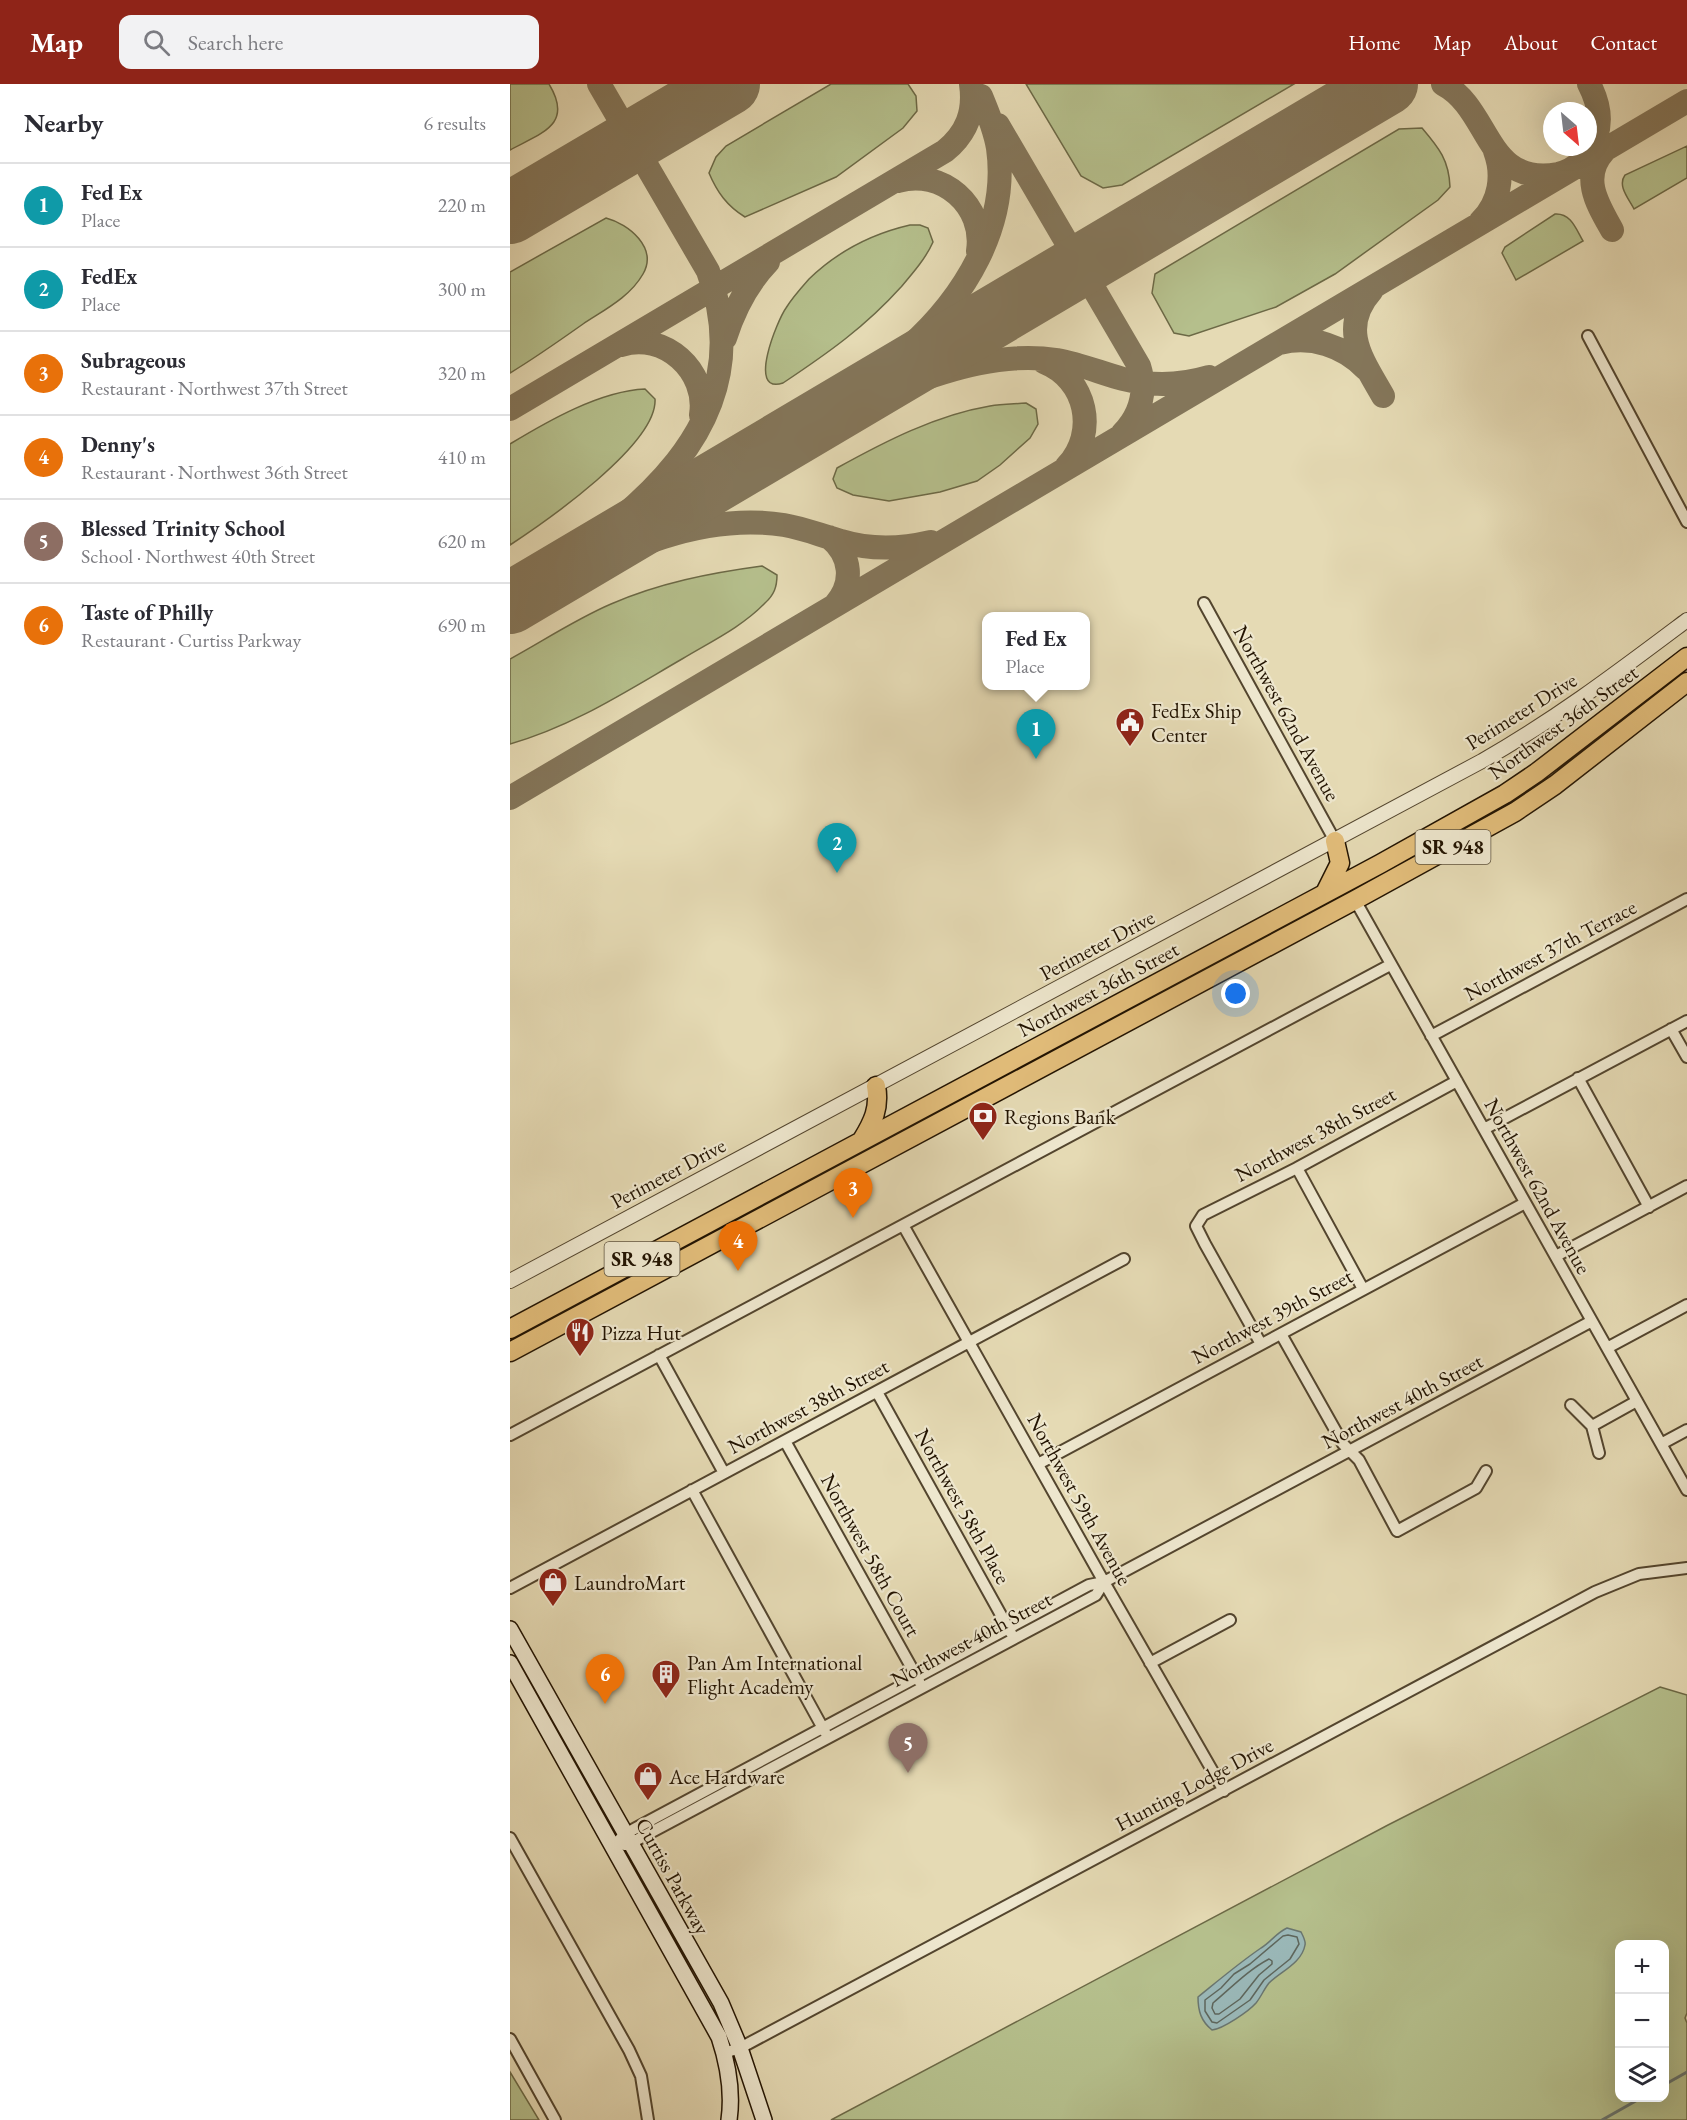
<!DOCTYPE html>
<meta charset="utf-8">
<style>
:root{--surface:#fff;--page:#f2f2f3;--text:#2b2b33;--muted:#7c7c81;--line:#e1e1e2;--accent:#8f2418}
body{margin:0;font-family:"EB Garamond",serif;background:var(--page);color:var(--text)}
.controls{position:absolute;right:18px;bottom:18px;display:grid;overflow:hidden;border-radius:12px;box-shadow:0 6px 24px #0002}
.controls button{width:54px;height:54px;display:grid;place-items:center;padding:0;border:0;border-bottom:2px solid var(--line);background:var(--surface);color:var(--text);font:30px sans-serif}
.compass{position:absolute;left:1033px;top:18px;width:54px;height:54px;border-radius:50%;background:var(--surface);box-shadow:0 6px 24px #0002;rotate:152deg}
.you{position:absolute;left:726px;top:910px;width:21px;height:21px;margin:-15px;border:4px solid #fff;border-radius:50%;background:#1a73e8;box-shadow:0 0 0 9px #1a73e833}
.badge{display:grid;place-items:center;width:39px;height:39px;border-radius:50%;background:var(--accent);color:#fff;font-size:20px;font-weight:700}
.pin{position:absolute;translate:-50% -50px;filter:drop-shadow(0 2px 3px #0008)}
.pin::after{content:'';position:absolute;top:32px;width:21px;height:18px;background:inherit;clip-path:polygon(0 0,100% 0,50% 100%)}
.popup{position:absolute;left:472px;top:528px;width:108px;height:78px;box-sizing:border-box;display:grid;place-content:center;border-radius:12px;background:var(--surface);filter:drop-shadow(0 2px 4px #0005);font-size:20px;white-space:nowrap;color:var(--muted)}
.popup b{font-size:22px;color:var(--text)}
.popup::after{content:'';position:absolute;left:50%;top:100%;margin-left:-12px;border:12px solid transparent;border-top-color:var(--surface)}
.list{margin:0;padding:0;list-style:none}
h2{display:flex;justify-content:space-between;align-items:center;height:78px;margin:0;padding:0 24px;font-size:26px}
h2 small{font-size:20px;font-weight:400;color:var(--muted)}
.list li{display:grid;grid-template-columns:39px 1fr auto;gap:18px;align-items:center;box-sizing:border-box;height:84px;padding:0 24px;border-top:2px solid var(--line)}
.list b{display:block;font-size:22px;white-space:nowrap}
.list p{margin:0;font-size:20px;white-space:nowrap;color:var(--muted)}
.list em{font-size:20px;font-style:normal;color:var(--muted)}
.icon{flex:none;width:33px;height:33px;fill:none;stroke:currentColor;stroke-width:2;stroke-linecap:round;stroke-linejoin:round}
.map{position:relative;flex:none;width:1177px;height:2036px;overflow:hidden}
header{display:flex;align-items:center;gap:36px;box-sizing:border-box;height:84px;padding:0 30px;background:var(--accent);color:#fff}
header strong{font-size:28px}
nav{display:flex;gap:33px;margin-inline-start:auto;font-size:21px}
.search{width:420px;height:54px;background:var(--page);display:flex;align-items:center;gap:15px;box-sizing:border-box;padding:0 21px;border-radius:12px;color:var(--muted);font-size:22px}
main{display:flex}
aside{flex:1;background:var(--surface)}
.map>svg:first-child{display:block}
.green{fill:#b5bf8c;stroke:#6c6946;stroke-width:1.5;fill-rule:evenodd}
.water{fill:#9ab8b8;stroke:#6a766f;stroke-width:1.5}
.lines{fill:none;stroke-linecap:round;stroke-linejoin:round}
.shore{stroke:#5e665c;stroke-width:1.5}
.stream{stroke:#6a766f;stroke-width:3}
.taxiway{stroke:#84765a;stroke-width:24}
.runway{stroke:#84765a;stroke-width:62}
.minor-casing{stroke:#53452e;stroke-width:14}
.tertiary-casing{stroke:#53452e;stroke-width:16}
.secondary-casing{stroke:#221301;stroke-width:18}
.primary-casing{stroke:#221301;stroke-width:21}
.minor{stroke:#eee7ce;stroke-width:10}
.tertiary{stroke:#eee7ce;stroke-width:14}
.secondary{stroke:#eee7ce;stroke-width:15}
.primary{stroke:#e2bd7a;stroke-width:18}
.labels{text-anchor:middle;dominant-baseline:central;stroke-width:4.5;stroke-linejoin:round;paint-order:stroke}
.shield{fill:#eee7ce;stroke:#5f533e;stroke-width:1.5}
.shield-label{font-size:20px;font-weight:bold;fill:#221301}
.poi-label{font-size:21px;fill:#221301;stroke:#eee7ce;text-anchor:start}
.street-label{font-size:21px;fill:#221301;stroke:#eee7ce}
</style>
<header>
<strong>Map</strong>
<div class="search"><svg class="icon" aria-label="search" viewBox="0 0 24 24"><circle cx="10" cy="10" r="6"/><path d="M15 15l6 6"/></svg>Search here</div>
<nav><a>Home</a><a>Map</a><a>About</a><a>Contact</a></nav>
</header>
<main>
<aside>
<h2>Nearby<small>6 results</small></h2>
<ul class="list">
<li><span class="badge" style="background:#0f9aa8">1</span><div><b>Fed Ex</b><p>Place</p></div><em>220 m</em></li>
<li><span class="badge" style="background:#0f9aa8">2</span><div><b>FedEx</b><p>Place</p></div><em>300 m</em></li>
<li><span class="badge" style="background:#e8710a">3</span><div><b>Subrageous</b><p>Restaurant · Northwest 37th Street</p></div><em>320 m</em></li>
<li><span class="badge" style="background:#e8710a">4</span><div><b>Denny's</b><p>Restaurant · Northwest 36th Street</p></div><em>410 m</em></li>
<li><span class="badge" style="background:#8d6e63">5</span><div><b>Blessed Trinity School</b><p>School · Northwest 40th Street</p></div><em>620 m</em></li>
<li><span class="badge" style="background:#e8710a">6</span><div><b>Taste of Philly</b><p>Restaurant · Curtiss Parkway</p></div><em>690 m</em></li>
</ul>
</aside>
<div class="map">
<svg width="1177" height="2036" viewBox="0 0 1177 2036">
<rect width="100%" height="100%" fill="#e5dab4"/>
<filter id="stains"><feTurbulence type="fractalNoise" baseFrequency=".00333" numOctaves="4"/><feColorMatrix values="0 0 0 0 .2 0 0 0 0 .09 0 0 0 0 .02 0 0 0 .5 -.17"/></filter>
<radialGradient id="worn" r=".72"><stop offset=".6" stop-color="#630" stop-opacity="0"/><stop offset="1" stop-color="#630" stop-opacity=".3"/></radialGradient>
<path class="green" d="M0 0H39C64 41 31 49 0 66Z
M321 0H398L406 12 407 27 393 44 326 93 235 133C217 122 207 108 199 89L206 73 216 62Z
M516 0H784L612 101 593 104 571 92Z
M912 44C929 64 939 76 940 103L928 116 825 190 766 223 679 252 664 249 642 209 645 190 889 45Z
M1177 62V94L1124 125C1119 115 1107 102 1115 91Z
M1045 130C1061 129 1066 145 1073 157L1006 196 992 169 995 163Z
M96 134C119 140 148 164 133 190 120 213 94 226 73 240 49 257 25 274 0 289V188Z
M400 141H410L418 144 423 158C416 174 403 189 391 203 355 243 318 269 273 299 236 311 268 235 276 224 282 214 291 204 299 195 328 167 361 150 400 141Z
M135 305 145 315C148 360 35 438 0 461V360C38 337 90 307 135 305Z
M516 319 526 325 528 340 520 354 490 381 467 397 430 408 379 417 343 411 327 404 323 395 327 384C374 358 426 331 480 322 492 320 504 320 516 319Z
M252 482 267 491C267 503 264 511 255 519 232 543 200 558 172 575 115 608 63 642 0 660V575C33 557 66 535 101 520 149 499 200 489 252 482Z
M1150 1603 1177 1611V1929L1175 1934 1177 1939V2036H321L878 1741ZM1110 1860H1154V2014H1110Z
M0 1988 29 2036H0Z"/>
<path class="water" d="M777 1844 791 1848C793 1852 796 1857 795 1861 792 1879 770 1888 759 1899 754 1905 751 1913 746 1919 739 1927 713 1945 702 1946 691 1937 688 1927 688 1913 709 1896 729 1879 751 1864 761 1858 766 1849 777 1844Z"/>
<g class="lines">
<path class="shore" d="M778 1851 787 1853 789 1860 780 1875 754 1896 740 1916 707 1939 702 1938 695 1927V1916L711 1904 724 1890 740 1880 773 1852Z
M759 1875 762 1877V1880L749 1891 730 1915 709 1930H705L702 1924 703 1919C721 1904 738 1886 759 1875Z"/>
<path class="stream" d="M1154 2001 1177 1988
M1092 2036 1131 2014"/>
<path class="taxiway" d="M933 0C981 25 975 103 1048 90 1067 86 1080 71 1086 53 1092 35 1088 17 1079 0
M869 5 880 0
M488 41 629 282C637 307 631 330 613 349
M1094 67C1070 93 1088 121 1102 146
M388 97C432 84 475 122 468 167
M0 131 10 123
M971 137C990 118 994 91 985 67
M862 206C828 244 852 275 873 312
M215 254C224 226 237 200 258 178
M770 259C801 251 834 262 856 285
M111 261C154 247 198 287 191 331
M534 278C577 295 588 349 557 382
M0 325 435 67C457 49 465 28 461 0
M306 331C337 310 370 289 398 264 454 214 499 142 488 64 485 46 478 29 471 12
M204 398 391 303C441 284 494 268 547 276 570 280 591 289 613 295 641 302 672 301 699 293
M319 453C342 472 344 499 325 521
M40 503C111 466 191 428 274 441 293 444 312 452 331 457 360 466 391 465 421 458
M0 514C113 438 257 346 198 187L89 0
M0 714 1177 17"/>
<path class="runway" d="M0 129 219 0
M0 519 877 0"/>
<g class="minor-casing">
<path id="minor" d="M1078 252 1177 438
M694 519 825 757
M845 816 1177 1406
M1161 945 1177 973
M921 952 1177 815
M1068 994 1139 1123
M974 1045 1177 937
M787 1084 853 1205
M393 1141 594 1498 714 1707
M1046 1172 1177 1102
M771 1250 833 1360 849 1376 887 1447 966 1404 976 1387
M751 1260 695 1160 686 1142 693 1131 787 1084 947 997
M1097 1264 1177 1221
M149 1271 214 1389
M367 1308 501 1549
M1061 1321 1082 1342 1089 1369
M1082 1342 1127 1317
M0 1351 880 881
M275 1357 409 1597
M1151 1360 1177 1346
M528 1380 1015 1119
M182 1406 315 1648
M0 1504 614 1175
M640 1579 720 1536
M0 1754 119 1966 131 1992 138 2036
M115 1761 121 1759 586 1511 594 1498
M103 1762 115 1750 126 1744 579 1501 594 1498 1082 1237
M0 1955 45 2036
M214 1969 230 1964 1085 1508 1129 1490 1177 1484"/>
</g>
<g class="tertiary-casing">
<path id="tertiary" d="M0 1197 972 677C1046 635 1109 587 1177 536"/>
</g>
<g class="secondary-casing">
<path id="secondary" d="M0 1545 211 1919 230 1964 254 2036
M0 1579 209 1953C218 1980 223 2008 219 2036"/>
</g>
<g class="primary-casing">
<path id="primary" d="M815 809 830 779 825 757
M352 1056C363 1038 370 1024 366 1002
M0 1245 870 780 995 710 1026 689 1177 573
M0 1268 845 816 1005 728 1045 701 1177 598"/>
</g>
<use href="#minor" class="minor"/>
<use href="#tertiary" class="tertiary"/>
<use href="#secondary" class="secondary"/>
<use href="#primary" class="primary"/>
</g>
<defs>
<g id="civic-pin" transform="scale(1.5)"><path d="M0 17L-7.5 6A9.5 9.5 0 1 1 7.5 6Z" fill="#8f2418" stroke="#eee7ce"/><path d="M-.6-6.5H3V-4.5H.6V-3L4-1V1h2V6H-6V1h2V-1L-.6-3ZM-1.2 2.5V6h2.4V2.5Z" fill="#fff"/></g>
<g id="bank-pin" transform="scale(1.5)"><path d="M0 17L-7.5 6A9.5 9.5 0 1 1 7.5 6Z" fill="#8f2418" stroke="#eee7ce"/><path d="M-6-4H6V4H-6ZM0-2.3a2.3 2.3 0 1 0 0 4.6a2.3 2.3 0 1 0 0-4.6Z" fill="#fff"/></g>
<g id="restaurant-pin" transform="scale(1.5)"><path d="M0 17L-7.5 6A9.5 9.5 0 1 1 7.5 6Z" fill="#8f2418" stroke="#eee7ce"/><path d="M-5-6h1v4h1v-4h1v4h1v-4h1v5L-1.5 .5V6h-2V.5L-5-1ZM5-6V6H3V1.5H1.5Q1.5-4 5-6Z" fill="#fff"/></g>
<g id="shop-pin" transform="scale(1.5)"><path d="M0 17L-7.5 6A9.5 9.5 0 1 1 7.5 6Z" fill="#8f2418" stroke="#eee7ce"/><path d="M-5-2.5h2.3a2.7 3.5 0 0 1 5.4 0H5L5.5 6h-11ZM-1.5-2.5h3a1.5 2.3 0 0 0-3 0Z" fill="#fff"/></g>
<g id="building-pin" transform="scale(1.5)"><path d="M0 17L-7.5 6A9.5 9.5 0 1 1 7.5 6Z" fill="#8f2418" stroke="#eee7ce"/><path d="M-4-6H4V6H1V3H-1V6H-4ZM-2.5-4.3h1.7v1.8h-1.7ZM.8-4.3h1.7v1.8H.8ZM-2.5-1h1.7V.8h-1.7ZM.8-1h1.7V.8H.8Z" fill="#fff"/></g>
</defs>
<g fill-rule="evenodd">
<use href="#civic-pin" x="620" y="638"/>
<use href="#bank-pin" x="473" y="1032"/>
<use href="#restaurant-pin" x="70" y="1248"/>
<use href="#shop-pin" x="43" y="1498"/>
<use href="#building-pin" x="156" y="1590"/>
<use href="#shop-pin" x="138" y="1692"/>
</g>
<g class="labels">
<g class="shield">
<rect x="905.5" y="746" width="75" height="34" rx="4.5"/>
<rect x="94.5" y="1158" width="75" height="34" rx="4.5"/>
</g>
<g class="shield-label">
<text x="943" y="763">SR 948</text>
<text x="132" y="1175">SR 948</text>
</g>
<g class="poi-label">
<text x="641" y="626">FedEx Ship<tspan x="641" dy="24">Center</tspan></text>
<text x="494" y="1032">Regions Bank</text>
<text x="91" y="1248">Pizza Hut</text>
<text x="64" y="1498">LaundroMart</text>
<text x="177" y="1578">Pan Am International<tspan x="177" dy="24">Flight Academy</tspan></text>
<text x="159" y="1692">Ace Hardware</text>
</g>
<g class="street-label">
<text transform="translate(1011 627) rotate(-32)">Perimeter Drive</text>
<text transform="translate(777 629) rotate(61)">Northwest 62nd Avenue</text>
<text transform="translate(1053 638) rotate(-36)">Northwest 36th Street</text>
<text transform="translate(587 861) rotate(-28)">Perimeter Drive</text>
<text transform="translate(1040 866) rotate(-28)">Northwest 37th Terrace</text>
<text transform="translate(588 905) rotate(-28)">Northwest 36th Street</text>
<text transform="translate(805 1050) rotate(-28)">Northwest 38th Street</text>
<text transform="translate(158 1089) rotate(-28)">Perimeter Drive</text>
<text transform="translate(1028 1102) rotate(61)">Northwest 62nd Avenue</text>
<text transform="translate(762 1232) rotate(-28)">Northwest 39th Street</text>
<text transform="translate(892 1317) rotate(-28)">Northwest 40th Street</text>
<text transform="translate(298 1322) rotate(-28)">Northwest 38th Street</text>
<text transform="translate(570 1415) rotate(61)">Northwest 59th Avenue</text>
<text transform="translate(453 1422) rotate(61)">Northwest 58th Place</text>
<text transform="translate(361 1471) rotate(61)">Northwest 58th Court</text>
<text transform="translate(461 1555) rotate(-28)">Northwest 40th Street</text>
<text transform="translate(684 1700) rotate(-28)">Hunting Lodge Drive</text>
<text transform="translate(163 1792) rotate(61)">Curtiss Parkway</text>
</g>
</g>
<rect width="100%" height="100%" filter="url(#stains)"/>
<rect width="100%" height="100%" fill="url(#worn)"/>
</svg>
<div class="controls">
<button>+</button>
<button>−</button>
<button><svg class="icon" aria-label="layers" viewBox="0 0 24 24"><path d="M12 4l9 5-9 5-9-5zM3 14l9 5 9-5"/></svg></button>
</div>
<svg class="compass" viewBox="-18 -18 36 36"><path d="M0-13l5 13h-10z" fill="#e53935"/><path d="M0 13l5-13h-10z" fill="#7c7c81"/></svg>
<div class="you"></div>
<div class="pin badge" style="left:526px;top:675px;background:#0f9aa8">1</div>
<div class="popup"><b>Fed Ex</b>Place</div>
<div class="pin badge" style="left:327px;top:789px;background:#0f9aa8">2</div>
<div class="pin badge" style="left:343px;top:1134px;background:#e8710a">3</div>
<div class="pin badge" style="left:228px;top:1187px;background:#e8710a">4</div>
<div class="pin badge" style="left:398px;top:1689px;background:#8d6e63">5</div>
<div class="pin badge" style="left:95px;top:1620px;background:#e8710a">6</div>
</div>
</main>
